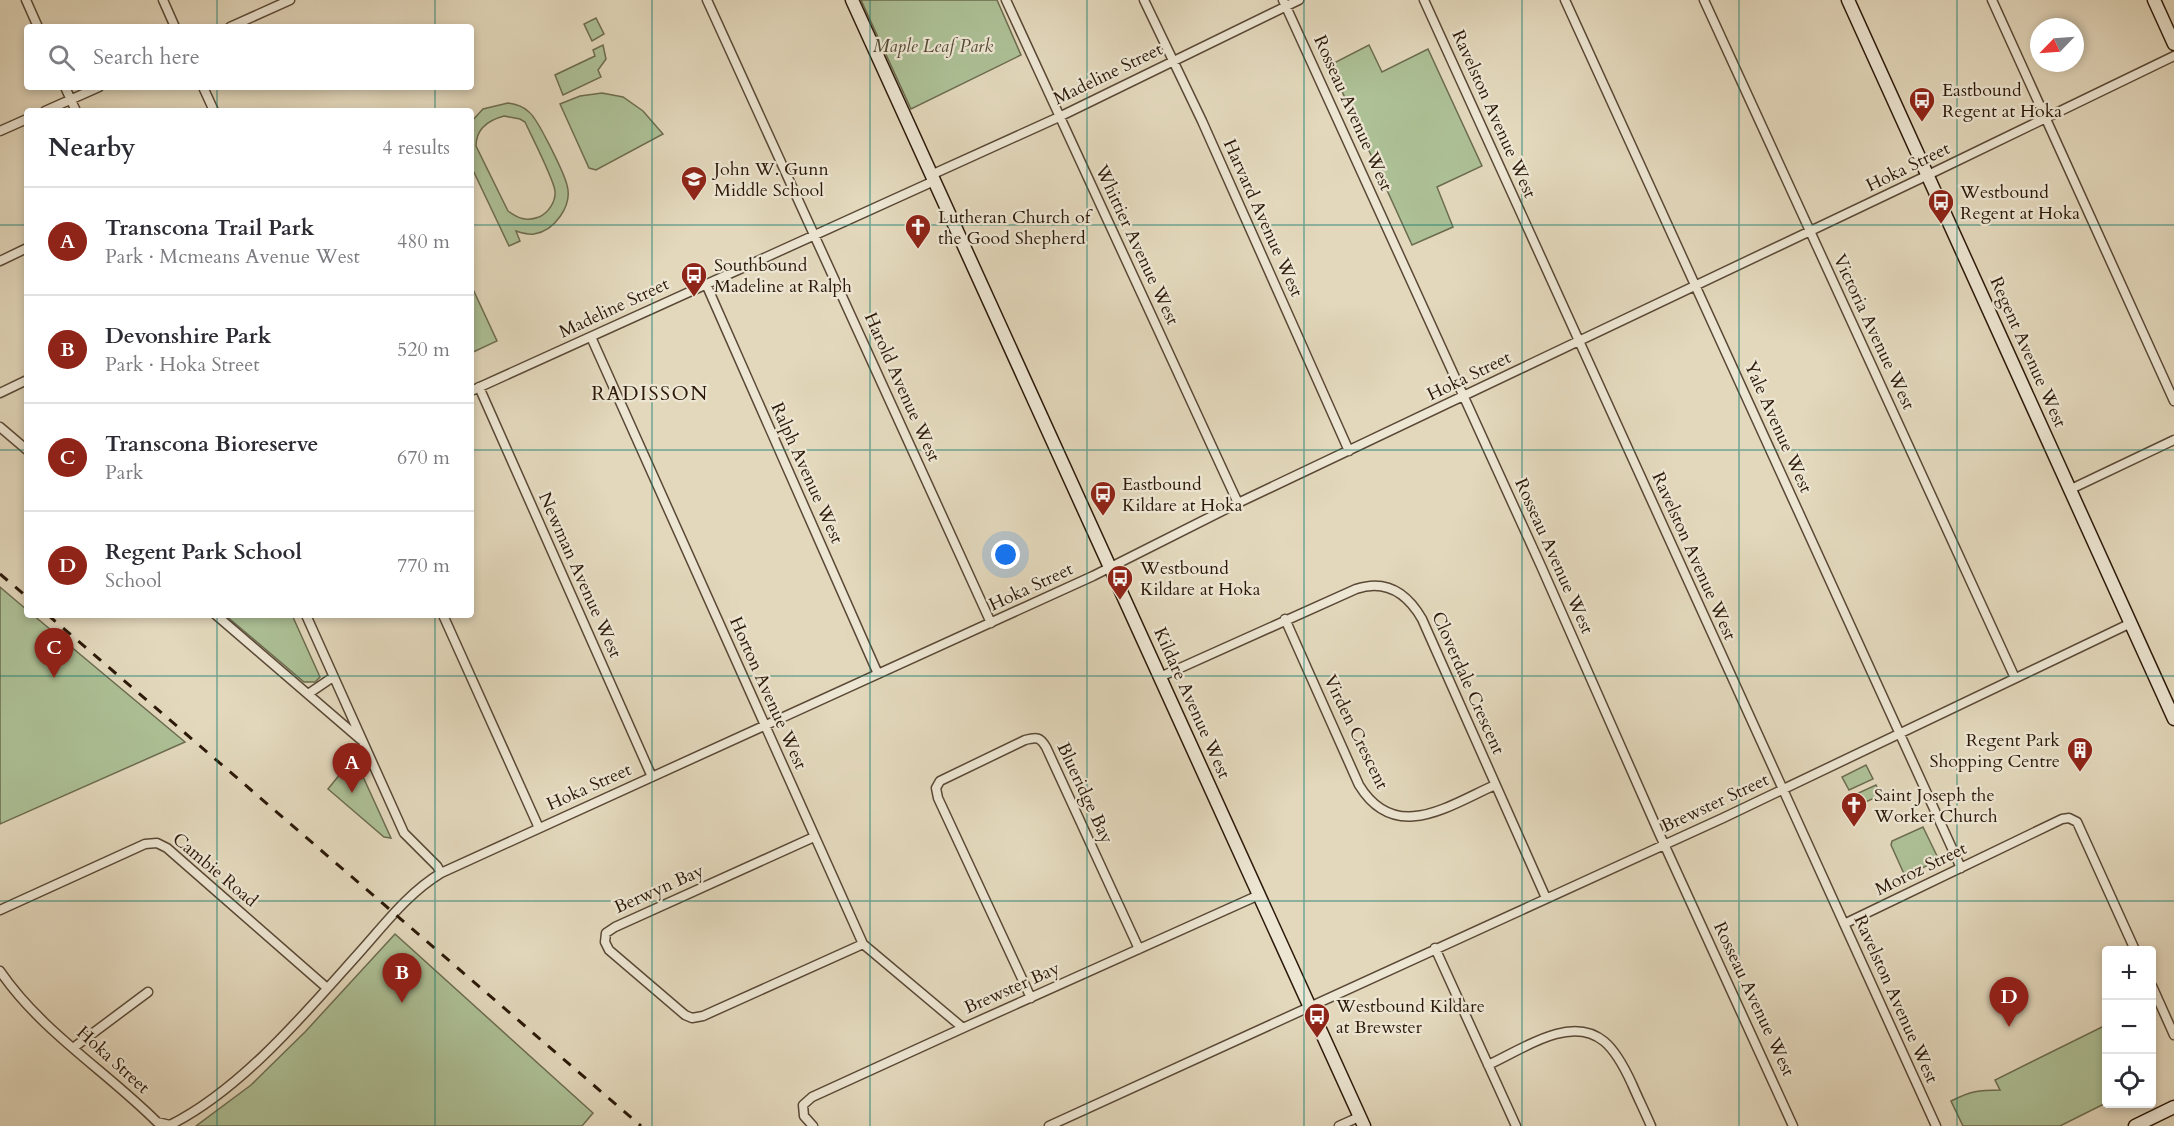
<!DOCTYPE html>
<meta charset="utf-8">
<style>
:root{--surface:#fff;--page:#f7f7f7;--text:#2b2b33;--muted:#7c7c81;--line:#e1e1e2;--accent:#8f2418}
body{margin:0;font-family:Cardo,serif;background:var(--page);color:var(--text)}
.controls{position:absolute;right:18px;bottom:18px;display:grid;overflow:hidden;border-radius:6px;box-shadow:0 3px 9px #0003}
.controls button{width:54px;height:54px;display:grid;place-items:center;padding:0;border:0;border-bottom:2px solid var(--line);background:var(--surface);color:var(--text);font:30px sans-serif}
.compass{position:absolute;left:2030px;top:18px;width:54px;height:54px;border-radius:50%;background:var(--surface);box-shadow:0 3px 9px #0003;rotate:245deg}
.you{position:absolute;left:1006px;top:555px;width:21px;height:21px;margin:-15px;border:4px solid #fff;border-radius:50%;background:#1a73e8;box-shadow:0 0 0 9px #1a73e833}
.badge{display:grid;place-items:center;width:39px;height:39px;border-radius:50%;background:var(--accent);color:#fff;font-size:20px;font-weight:700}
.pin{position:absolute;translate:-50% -50px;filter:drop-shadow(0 2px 3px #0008)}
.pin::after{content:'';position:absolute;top:32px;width:21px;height:18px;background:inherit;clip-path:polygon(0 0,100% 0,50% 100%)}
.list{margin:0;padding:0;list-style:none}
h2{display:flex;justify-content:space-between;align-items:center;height:78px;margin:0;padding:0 24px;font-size:26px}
h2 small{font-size:20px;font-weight:400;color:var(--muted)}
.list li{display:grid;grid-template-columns:39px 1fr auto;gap:18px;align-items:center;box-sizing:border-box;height:108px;padding:0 24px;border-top:2px solid var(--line)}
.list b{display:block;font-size:22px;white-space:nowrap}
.list p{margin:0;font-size:20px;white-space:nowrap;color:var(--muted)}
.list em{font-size:20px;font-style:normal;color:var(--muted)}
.icon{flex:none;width:33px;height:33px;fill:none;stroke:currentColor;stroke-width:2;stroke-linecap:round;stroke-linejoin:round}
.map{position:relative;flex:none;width:2174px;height:1126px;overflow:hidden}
.search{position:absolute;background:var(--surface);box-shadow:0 3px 9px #0003;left:24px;top:24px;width:450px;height:66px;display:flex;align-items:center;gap:15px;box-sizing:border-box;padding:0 21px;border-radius:6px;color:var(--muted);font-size:22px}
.panel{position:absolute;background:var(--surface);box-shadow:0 3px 9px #0003;left:24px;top:108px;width:450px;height:510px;border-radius:6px}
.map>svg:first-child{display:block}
.green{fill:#adc096;stroke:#6c6c50;stroke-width:1.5;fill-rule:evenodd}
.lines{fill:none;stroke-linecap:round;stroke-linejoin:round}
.street-casing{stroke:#5a4936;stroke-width:11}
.secondary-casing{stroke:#2c1909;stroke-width:15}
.street{stroke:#ede6d3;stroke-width:8}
.secondary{stroke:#ede6d3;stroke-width:12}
.rail{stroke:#2c1909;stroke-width:3;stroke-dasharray:10 10;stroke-linecap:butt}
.grid{fill:none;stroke:#0f766e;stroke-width:1.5;stroke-opacity:0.55}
.labels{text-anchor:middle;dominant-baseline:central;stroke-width:4.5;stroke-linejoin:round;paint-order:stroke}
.park-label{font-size:18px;font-style:italic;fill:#534b33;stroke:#ede6d3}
.street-label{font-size:18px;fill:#2c1909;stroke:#ede6d3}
.poi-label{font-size:18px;fill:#2c1909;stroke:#ede6d3;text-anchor:start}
.neighbourhood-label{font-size:20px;letter-spacing:1.5px;fill:#2c1909;stroke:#ede6d3}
</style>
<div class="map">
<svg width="2174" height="1126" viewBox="0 0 2174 1126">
<rect width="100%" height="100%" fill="#e3d8bc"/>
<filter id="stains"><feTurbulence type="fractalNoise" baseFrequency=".00333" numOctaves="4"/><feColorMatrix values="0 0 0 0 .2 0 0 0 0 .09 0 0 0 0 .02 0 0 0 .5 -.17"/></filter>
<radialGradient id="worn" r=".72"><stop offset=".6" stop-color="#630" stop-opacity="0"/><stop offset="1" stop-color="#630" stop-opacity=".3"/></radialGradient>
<path class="green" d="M861 0H997L1021 55 911 109Z
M596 18 604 34 592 41 584 24Z
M603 45 606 59 598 70 601 77 563 95 555 75 595 56 593 50Z
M1369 45 1382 72 1428 49 1482 166 1437 187 1453 227 1412 245 1330 65Z
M602 93 623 97 643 111 663 134 596 170 589 168 560 104 580 96Z
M508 103C516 104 524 107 529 112 538 119 564 173 567 185 573 206 554 231 534 234 528 235 522 233 516 231L520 241 509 246 471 166V122L483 109ZM504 116 520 119 525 122C531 135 554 180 555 191 556 202 548 213 539 217 526 222 518 218 508 211L476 146C476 129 489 120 504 116Z
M471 285 497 341 471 353Z
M0 587 27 610V615H33L185 742 0 824Z
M225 615H292L320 677 315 682H304Z
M354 757 391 838 384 837 328 789Z
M1866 765 1873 779 1849 790 1842 777Z
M1876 785 1881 795 1859 805 1854 795Z
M1923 827 1938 858 1937 861 1905 876 1891 845 1892 841Z
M395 934 593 1113 582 1126H196L251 1085 305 1032Z
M2106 1025V1103L2060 1126H1963L1951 1101C1971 1091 1979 1090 2000 1090L1995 1080Z"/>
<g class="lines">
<g class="street-casing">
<path id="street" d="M26 0 38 27
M163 0 175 27
M707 0 991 623
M1006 0 1238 503
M1144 0 1202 121 1349 451
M1283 0 1541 566 1659 833 1793 1126
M1424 0 1936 1126
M1565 0 1961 868
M1704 0 2015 678
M1992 0 2174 401
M230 27 290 0
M65 87 76 111
M203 87 214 111
M45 111 99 87
M0 131 27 119
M931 175 1059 117 1299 0
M0 261 27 248
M706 284 878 674
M591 337 863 944 963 1028
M479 387 652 777
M471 391 934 181
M0 393 27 380
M0 427 27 450
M2071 489 2174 440
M216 615 360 739
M306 615 404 833 437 866 441 873
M443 615 539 828
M1285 619 1359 785C1395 844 1448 806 1495 785
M1160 677 1356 589C1386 579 1407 593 1422 619L1546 898
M308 694 333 677
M814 837 615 927 606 933 605 942 609 950 685 1015 692 1018 703 1016 863 944
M0 910 145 844 157 843 167 848 327 988
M1844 924 2062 819 2069 818 2077 822 2135 950
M1435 948 1516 1126
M0 971C41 1031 106 1071 157 1122L170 1125C241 1090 307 1011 359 953 385 924 408 893 441 873L1093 576 1238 503 1928 175 2174 56
M2152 986 2174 1035
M1031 998 938 798 936 788 940 781 1025 740C1037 737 1040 737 1046 747L1139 949
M73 1048 148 992
M1488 1065C1510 1055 1533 1040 1556 1034 1599 1022 1616 1049 1632 1084 1638 1098 1645 1112 1651 1126
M813 1126 804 1116 803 1105 812 1097 963 1028 1259 895
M1049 1126 1723 818 2131 623
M1339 1126 1359 1117"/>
</g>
<g class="secondary-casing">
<path id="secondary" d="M852 0 1364 1126
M1848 0 2174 719
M2154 0 2174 44
M2135 1126 2174 1107"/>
</g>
<use href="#street" class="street"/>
<use href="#secondary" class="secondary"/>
<path class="rail" d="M0 574 27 597
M48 615 641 1126"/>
</g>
<path class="grid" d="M217 0V27M435 0V27M652 0V1126M870 0V1126M1087 0V1126M1304 0V1126M1522 0V1126M1739 0V1126M1957 0V1126M217 87V111M435 87V111M0 225H27M471 225H2174M0 450H27M471 450H2174M217 615V1126M435 615V1126M0 676H2174M0 901H2174"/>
<defs>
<g id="bus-pin" transform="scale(1.35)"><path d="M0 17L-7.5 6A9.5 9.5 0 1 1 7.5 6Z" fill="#8f2418" stroke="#ede6d3"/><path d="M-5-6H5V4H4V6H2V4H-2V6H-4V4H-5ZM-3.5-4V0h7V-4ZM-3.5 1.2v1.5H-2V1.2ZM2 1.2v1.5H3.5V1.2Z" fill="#fff"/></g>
<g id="school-pin" transform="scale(1.35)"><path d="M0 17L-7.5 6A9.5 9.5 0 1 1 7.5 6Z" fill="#8f2418" stroke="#ede6d3"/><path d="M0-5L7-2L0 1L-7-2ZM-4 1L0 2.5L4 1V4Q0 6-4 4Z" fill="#fff"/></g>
<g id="church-pin" transform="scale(1.35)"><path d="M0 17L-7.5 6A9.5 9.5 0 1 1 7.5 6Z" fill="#8f2418" stroke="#ede6d3"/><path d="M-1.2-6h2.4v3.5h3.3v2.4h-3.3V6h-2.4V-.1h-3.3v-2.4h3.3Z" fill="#fff"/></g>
<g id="building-pin" transform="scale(1.35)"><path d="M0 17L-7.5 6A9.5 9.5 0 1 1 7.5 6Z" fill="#8f2418" stroke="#ede6d3"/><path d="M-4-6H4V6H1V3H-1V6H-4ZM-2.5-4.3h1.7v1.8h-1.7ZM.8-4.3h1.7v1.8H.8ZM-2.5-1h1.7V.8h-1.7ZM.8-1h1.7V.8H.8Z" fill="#fff"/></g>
</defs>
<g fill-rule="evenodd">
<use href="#bus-pin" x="1922" y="100"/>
<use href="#school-pin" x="694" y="179"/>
<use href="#bus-pin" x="1941" y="202"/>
<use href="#church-pin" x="918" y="227"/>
<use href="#bus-pin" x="694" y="275"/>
<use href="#bus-pin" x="1103" y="494"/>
<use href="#bus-pin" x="1120" y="578"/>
<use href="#building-pin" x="2080" y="750"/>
<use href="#church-pin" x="1854" y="805"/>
<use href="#bus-pin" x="1317" y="1016"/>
</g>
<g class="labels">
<g class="park-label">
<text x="933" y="46">Maple Leaf Park</text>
</g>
<g class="street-label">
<text transform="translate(1108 74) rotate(-26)">Madeline Street</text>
<text transform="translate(1353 113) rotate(66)">Rosseau Avenue West</text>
<text transform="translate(1494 114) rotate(66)">Ravelston Avenue West</text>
<text transform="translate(1908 167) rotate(-26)">Hoka Street</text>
<text transform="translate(1263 218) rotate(66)">Harvard Avenue West</text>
<text transform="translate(1137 245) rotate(65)">Whittier Avenue West</text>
<text transform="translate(614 308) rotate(-25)">Madeline Street</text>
<text transform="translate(1874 332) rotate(65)">Victoria Avenue West</text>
<text transform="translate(2028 352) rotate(66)">Regent Avenue West</text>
<text transform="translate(1469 376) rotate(-26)">Hoka Street</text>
<text transform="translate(902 387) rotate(66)">Harold Avenue West</text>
<text transform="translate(1778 427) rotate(66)">Yale Avenue West</text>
<text transform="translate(807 473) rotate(66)">Ralph Avenue West</text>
<text transform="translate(1554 556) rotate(66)">Rosseau Avenue West</text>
<text transform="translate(1694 556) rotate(66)">Ravelston Avenue West</text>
<text transform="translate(580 575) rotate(66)">Newman Avenue West</text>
<text transform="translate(1031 587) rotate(-25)">Hoka Street</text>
<text transform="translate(1468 683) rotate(66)">Cloverdale Crescent</text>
<text transform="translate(768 693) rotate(66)">Horton Avenue West</text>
<text transform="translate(1192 703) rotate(66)">Kildare Avenue West</text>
<text transform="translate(1356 732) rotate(64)">Virden Crescent</text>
<text transform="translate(589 787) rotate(-24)">Hoka Street</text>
<text transform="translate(1085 793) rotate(65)">Blueridge Bay</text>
<text transform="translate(1715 803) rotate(-25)">Brewster Street</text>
<text transform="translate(1921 869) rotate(-26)">Moroz Street</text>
<text transform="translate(215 870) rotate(40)">Cambie Road</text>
<text transform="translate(659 889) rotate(-24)">Berwyn Bay</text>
<text transform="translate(1012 988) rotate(-24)">Brewster Bay</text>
<text transform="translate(1754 999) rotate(65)">Rosseau Avenue West</text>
<text transform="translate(1896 999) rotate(66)">Ravelston Avenue West</text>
<text transform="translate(113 1060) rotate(42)">Hoka Street</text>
</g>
<g class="poi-label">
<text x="1942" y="90">Eastbound<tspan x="1942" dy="21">Regent at Hoka</tspan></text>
<text x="714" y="169">John W. Gunn<tspan x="714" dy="21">Middle School</tspan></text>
<text x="1960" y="192">Westbound<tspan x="1960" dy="21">Regent at Hoka</tspan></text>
<text x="938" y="217">Lutheran Church of<tspan x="938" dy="21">the Good Shepherd</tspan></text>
<text x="714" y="265">Southbound<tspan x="714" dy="21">Madeline at Ralph</tspan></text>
<text x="1122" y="484">Eastbound<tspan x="1122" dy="21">Kildare at Hoka</tspan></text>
<text x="1140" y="568">Westbound<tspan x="1140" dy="21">Kildare at Hoka</tspan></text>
<text x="2060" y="740" text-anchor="end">Regent Park<tspan x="2060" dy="21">Shopping Centre</tspan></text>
<text x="1874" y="795">Saint Joseph the<tspan x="1874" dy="21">Worker Church</tspan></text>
<text x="1336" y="1006">Westbound Kildare<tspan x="1336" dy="21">at Brewster</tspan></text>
</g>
<g class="neighbourhood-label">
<text x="650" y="393">RADISSON</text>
</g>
</g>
<rect width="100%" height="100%" filter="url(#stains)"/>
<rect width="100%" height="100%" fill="url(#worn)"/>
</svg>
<div class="controls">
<button>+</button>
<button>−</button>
<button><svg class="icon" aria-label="locate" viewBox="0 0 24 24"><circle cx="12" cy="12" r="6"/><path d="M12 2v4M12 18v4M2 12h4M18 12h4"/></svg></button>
</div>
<svg class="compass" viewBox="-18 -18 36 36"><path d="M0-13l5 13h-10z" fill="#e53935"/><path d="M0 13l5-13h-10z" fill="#7c7c81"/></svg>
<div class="you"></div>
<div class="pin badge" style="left:352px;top:793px">A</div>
<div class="pin badge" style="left:402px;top:1003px">B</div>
<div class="pin badge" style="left:54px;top:678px">C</div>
<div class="pin badge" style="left:2009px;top:1027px">D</div>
<div class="search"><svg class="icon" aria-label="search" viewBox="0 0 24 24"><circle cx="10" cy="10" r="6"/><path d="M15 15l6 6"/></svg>Search here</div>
<section class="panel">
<h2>Nearby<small>4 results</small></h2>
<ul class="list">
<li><span class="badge">A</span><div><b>Transcona Trail Park</b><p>Park · Mcmeans Avenue West</p></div><em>480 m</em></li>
<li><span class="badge">B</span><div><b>Devonshire Park</b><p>Park · Hoka Street</p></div><em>520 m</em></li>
<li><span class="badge">C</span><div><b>Transcona Bioreserve</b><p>Park</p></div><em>670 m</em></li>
<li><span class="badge">D</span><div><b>Regent Park School</b><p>School</p></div><em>770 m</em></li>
</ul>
</section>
</div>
